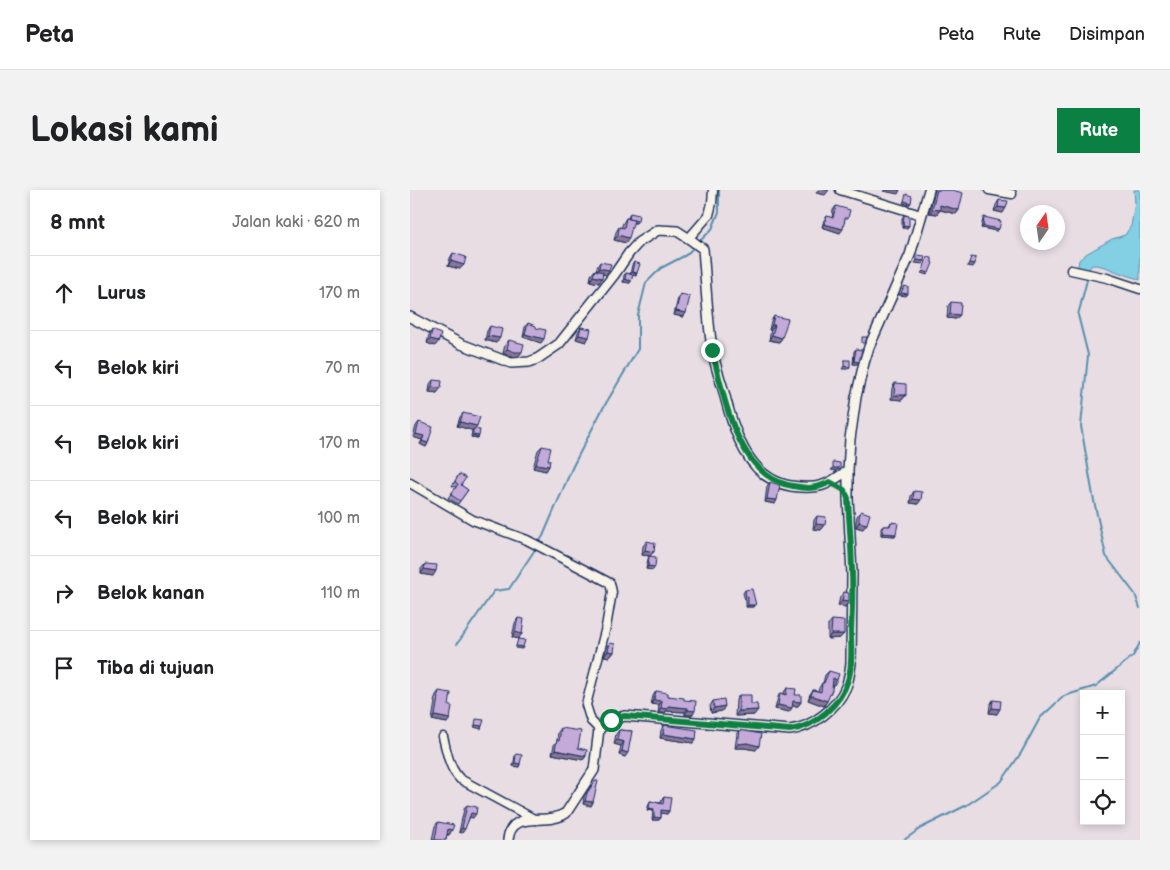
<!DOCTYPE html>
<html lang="id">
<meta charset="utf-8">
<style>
:root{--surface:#fff;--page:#f2f2f2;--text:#202124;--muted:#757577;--line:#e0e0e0;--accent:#0b8043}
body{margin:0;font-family:"Balsamiq Sans",sans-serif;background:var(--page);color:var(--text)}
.controls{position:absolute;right:15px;bottom:15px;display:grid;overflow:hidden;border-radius:0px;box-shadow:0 2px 8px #0003}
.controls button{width:45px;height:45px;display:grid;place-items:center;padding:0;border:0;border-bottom:1px solid var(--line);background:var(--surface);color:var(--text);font:25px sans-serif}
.compass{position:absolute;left:610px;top:15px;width:45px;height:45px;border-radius:50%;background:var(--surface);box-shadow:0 2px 8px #0003;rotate:13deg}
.stop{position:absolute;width:15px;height:15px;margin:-11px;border:4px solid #0b8043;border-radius:50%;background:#fff}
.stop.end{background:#0b8043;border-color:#fff;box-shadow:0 1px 5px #0008}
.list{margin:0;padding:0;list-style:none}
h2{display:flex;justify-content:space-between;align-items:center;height:65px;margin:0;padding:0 20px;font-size:21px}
h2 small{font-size:16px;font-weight:400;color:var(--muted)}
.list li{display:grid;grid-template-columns:32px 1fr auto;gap:15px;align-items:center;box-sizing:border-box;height:75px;padding:0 20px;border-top:1px solid var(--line)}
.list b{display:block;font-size:19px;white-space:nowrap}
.list em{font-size:16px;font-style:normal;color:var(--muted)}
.icon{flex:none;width:28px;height:28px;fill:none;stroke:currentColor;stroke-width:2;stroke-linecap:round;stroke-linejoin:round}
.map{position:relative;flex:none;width:730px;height:650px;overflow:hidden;border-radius:0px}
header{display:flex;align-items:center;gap:30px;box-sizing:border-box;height:70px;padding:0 25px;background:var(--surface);border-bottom:1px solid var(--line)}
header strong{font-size:24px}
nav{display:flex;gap:28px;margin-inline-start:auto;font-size:18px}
.intro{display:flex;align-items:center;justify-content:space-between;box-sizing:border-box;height:120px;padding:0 30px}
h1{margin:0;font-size:35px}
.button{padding:12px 22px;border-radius:0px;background:var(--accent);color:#fff;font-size:18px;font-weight:700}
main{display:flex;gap:30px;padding:0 30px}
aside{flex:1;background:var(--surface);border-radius:0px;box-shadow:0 2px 8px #0003}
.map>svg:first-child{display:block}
.water{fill:#83cfe3;stroke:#598fae}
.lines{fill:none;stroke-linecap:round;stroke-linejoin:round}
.stream{stroke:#598fae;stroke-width:2}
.minor-casing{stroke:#1b2f5e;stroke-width:11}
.tertiary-casing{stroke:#1b2f5e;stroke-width:12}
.minor{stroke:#f7f3e8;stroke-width:8}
.tertiary{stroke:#f7f3e8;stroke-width:9}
.wall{fill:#a992ba;stroke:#1b2f5e}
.shaded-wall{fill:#897797;stroke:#1b2f5e}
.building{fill:#c4aad8;stroke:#1b2f5e}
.route{stroke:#0b8043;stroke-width:6}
</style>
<header>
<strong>Peta</strong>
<nav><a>Peta</a><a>Rute</a><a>Disimpan</a></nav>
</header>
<div class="intro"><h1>Lokasi kami</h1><a class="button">Rute</a></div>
<main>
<aside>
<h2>8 mnt<small>Jalan kaki · 620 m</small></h2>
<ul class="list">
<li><svg class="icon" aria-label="ahead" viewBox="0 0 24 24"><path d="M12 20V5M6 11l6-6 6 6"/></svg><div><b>Lurus</b></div><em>170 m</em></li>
<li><svg class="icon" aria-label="left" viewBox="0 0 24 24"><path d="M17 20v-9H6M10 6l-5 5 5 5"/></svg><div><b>Belok kiri</b></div><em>70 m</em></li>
<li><svg class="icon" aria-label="left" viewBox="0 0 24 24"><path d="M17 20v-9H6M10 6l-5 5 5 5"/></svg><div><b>Belok kiri</b></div><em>170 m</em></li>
<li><svg class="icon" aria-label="left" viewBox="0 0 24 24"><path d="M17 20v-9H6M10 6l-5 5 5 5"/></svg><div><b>Belok kiri</b></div><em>100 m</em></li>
<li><svg class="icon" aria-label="right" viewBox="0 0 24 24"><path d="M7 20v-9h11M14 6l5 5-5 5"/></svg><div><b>Belok kanan</b></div><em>110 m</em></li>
<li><svg class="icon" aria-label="arrive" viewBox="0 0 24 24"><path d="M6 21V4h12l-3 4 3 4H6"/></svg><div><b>Tiba di tujuan</b></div></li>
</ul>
</aside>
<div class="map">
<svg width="730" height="650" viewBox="0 0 730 650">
<rect width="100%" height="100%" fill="#e8dde3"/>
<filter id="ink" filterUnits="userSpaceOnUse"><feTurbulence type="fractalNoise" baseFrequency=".02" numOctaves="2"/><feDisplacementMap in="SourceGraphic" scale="10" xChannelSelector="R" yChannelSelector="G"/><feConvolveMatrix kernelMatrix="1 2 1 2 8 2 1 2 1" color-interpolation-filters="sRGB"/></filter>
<g filter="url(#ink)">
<path class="water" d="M724 0H730V90C723 87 717 85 710 83 700 79 693 75 682 75L676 83 667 81 669 70 676 64 702 49 715 45 721 36 725 13Z"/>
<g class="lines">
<path class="stream" d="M288 53 302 39 309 22V0
M678 86 668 125 678 165 671 236 683 306 696 366 725 404 730 418
M128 354 133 346 163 276 192 220 228 159V125L236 93 251 78 276 65 285 56
M47 454 84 401 99 399 126 358
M494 650 511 638 557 615 591 592 611 563 630 528 654 506 686 496 723 466 730 453"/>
<g class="minor-casing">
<path id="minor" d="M430 0 511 25
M579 0 602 4
M279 48 299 25 302 13 303 0
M661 80 697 88 730 99
M0 293 63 330 117 350 200 393 202 402 196 437 176 515 181 531 189 539
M33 547C37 562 39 578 50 589L126 630"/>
</g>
<g class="tertiary-casing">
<path id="tertiary" d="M0 127 51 154 101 173 119 172 127 169 149 154 204 85 219 63 229 52 248 40 267 41 281 50 293 59C296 92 297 125 302 158 304 172 309 186 313 199 323 237 336 289 381 296 408 300 417 296 438 280
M98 650C101 618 136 637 156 623L184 580 189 539C197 533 204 528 215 526L380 540C403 537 427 518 436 497 439 489 440 482 441 473L442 384 438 308V280L440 249 446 207 454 173 459 157 500 65 519 0"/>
</g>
<use href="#minor" class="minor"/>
<use href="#tertiary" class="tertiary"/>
</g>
<path class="wall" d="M525 0H542L549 20 546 24 530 20 527 24 519 23Z
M589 10 593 23 584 21 586 15Z
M426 16 435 32H434L430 43 412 37 414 30 417 26 422 28 423 20Z
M220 23 228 31 226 33H223L216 53 204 50 206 42 209 37 211 38 213 33 216 28H218Z
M494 25 499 36 497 38H492V28Z
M574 27 589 39 587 41 571 38 573 29Z
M43 63 50 79 38 76 40 68Z
M190 72 196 85 193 84 189 93 180 91 181 85 185 80H186L187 77Z
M224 72 226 86 223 85 221 91 220 93 213 92 214 85 216 83 220 84 222 75Z
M270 104 276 123 273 127 264 125 268 108Z
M541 112 546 129 537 128 538 116Z
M364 126 372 148 369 152 359 150 361 140H359L361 131Z
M118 133 126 138 131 153 113 147 115 137Z
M80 136 86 153 75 150 77 141Z
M171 137 179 147 176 152 166 149 168 142Z
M22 140 25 156 17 153 19 145Z
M99 150 109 166 102 167 93 163 95 155Z
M446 159 447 174H443L444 161Z
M23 190 27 203 19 202 20 194Z
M485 193 496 205 492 210 481 209 482 198Z
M53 223 65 239 68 248 61 247 62 240 47 236 50 227Z
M9 232 18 253 16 257 10 254 12 250 3 247 6 236Z
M132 256 138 270 139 276 136 281 123 278 128 260Z
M49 284 51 295 58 300 48 314 38 308 46 297 42 296Z
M360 292 365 314 355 312 357 296Z
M504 301 508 314 500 313 501 306Z
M451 321 453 339 446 337V332L447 326Z
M407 326 415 335 411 340 403 339 404 330Z
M481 332 486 344 485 346 471 345V338L473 336H479Z
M237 351 244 362 240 366 232 365 233 356Z
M239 366 243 380 236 379 238 369Z
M15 374 23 386 11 384V379Z
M335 400 344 417H336V410H335L333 403Z
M434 402 435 417 428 416 430 407Z
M108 428V449L102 447 105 433Z
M422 430 430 448 418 449V435Z
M200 453 204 462 200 467 194 466 197 458Z
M419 481 424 495 423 494 417 511 414 516 398 510 400 504 403 500 408 501 409 498 412 493H413L415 485Z
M377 498 385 505 391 512 388 516H382L379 522 365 519 368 507 370 503 374 504V502Z
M29 501 37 533 22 530 25 512H24L26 505Z
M246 501 258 506 274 510 282 525H275V522L256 521 255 523H248L249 515 241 514 243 506Z
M329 505 341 514 344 525 325 526 326 510Z
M583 510 587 524 579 523 580 515Z
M303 511 312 521 301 523 300 516Z
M254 535 286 549 283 553 250 548 251 540Z
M151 538 168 558 176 566 173 570 142 564 144 555 147 551 148 542Z
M209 540 222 541 215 567 209 565 211 556 204 554 206 544Z
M330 540 346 560 334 558H325L327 544Z
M106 564 110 574 109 577 103 576 105 566Z
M182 594 183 612 181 616 173 614 174 606Z
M254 607 259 621 257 624 251 623V628L249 630H242L243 621 237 620 240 611 251 613 252 609Z
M57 615 63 628 60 627 52 643 49 642 54 619Z
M28 632 42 640 39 645H37L36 650H22L25 636Z"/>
<path class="shaded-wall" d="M408 0H419L415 5 406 3Z
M474 0H490L488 4 473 1Z
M494 11 501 13 499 15 493 13Z
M530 15 549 20 546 24 527 19Z
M588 17 596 18 593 23 584 21Z
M522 19 530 20 527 24 519 23Z
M219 29 228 31 226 33 217 31Z
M414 34 433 39 430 43 412 37Z
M493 35 499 36 497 38H492Z
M573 36 589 39 587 41 571 38Z
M208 45 219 48 216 53 204 50Z
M507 70 514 71 513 74 505 73Z
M41 71 54 75 50 79 38 76Z
M559 73 565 74 563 77 557 76Z
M189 78 199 80 196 85 186 83Z
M513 81 519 83 517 85 511 83Z
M222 82 227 83 226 86 220 84Z
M183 86 192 88 189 93 180 91Z
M215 89 221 91 220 93 213 92Z
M491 103 498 104 496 106 489 105Z
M266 121 276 123 273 127 264 125Z
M540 124 550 125 546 129 537 128Z
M362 135H365L361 140H359Z
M115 144 134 149 131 153 113 147Z
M169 145 179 147 176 152 166 149Z
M362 145 372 148 369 152 359 150Z
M78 146 90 148 86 153 75 150Z
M20 149 29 151 25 156 17 153Z
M97 159 112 162 109 166 102 167 93 163Z
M444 171 449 172 447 174H443Z
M434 176 440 177 438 179H432Z
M22 197 31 198 27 203 19 202Z
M484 205H496L492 210 481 209Z
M50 232 67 236 64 241 47 236Z
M6 244 14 246 12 250 3 247Z
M63 245 69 246 68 248 61 247Z
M12 251 18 253 16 257 10 254Z
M126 274 139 276 136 281 123 278Z
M430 277 426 281 421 280 423 278Z
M357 309 367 310 365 314 355 312Z
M503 309 511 310 508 314 500 313Z
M449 332 457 334 453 339 446 337Z
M406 334 415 335 411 340 403 339Z
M472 343 486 344 485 346 471 345Z
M235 360 244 362 240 366 232 365Z
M238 376 245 377 243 380 236 379Z
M14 379 26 381 23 386 11 384Z
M432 411 439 412 435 417 428 416Z
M338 415H346L344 417H336Z
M105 442 112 444 108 449 102 447Z
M421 444H434L430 448 418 449Z
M106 456 113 457 112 459 105 458Z
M198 461 204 462 200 467 194 466Z
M423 488 427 490 424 495 420 493Z
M401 505 417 511 414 516 398 510Z
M244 510 252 511 249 515 241 514Z
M383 511 391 512 388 516H380Z
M368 515 382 518 379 522 365 519Z
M258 516 278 518 275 522 256 521 255 523H248L251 518Z
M315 516 312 521 301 523 304 518Z
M582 518 590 519 587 524 579 523Z
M278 520 285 521 282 525H275Z
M348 520 344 525 325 526 329 521Z
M25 526 40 529 37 533 22 530Z
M65 535 72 536 71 539 64 537Z
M253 544 286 549 283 553 250 548Z
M207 550 214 552 211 556 204 554Z
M337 553 349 556 346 560 334 558H325L328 554Z
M145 560 176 566 173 570 142 564Z
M212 561 218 563 215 567 209 565Z
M105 573 110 574 109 577 103 576Z
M175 611 183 612 181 616 173 614Z
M239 618 244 619 243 621 237 620Z
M251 620 259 621 257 624 250 623Z
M61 623 66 624 63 628 58 627Z
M244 627 251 628 249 630H242Z
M52 638 55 639 52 643 49 642Z
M38 639 42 640 39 645 34 644Z"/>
<path class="building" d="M527 0H542L553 3 549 20 530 15V20L522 19Z
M496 4 502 6 501 13 494 11Z
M589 10 598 11 596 18 588 17Z
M426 16 440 20 438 28H435L433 39 414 34 417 26 423 28Z
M220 23 229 25 228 31 219 29Z
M494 25 499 26V36L493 35Z
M574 27 591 31 589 39 573 36Z
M216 28 224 30 219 48 208 45 209 37 214 38Z
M43 63 56 67 54 75 41 71Z
M507 65 515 66 514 71 507 70Z
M517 67 522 68V73H523L519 83 513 81Z
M561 67 566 68 565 74 559 73Z
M190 72 201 74 199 80 189 78Z
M224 72 230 74 227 83 222 82Z
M185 80 193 82 192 88 183 86Z
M216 83 223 85 221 91 215 89Z
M494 96 498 97V104L491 103Z
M270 104 280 106 276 123 266 121Z
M541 112 551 113 550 125 540 124Z
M364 126 378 129 372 148 362 145 365 135H362Z
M118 133 126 136V138L136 140 134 149 115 144Z
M80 136 92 139 90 148 78 146Z
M171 137 181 139 179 147 169 145Z
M22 140 31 144 29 151 20 149Z
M452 147H457L455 153H452Z
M99 150 114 154 112 162H105L97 159Z
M446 159 452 160 449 172 444 171Z
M434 170H440V177L434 176Z
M23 190 32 191 31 198 22 197Z
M485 193 496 194V205H484Z
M53 223 70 227 67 236 50 232Z
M9 232 23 237 18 253 12 251 14 246 6 244Z
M63 239 70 240 69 246 63 245Z
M132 256 141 258 138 270H140L139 276 126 274Z
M423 272 430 273V277L428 278H423Z
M49 284 56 288 51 295 58 300 50 311 41 305 48 294 45 292Z
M360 292 370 295 367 310 357 309Z
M504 301 512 302 511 310 503 309Z
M451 321 460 324 457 334 449 332V327Z
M407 326 416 327 415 335 406 334Z
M481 332 488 333 486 344 472 343 473 336H480Z
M237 351 245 353 244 362 235 360Z
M239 366 246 367 245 377 238 376Z
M15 374 27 375 26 381 14 379Z
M342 399 346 415H338V407L336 408 335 400Z
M434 402 439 403V412L432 411Z
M108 428 114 429 112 444 105 442Z
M422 430 434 431V444H421Z
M108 449 115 450 113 457 106 456Z
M200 453 205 454 204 462 198 461Z
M419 481 429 484 427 490 423 488 422 500 417 511 401 505 403 500 411 502 412 493H414Z
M377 498 386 499 385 505H391V512L383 511 382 518 368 515 370 503 376 505Z
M29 501 41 503 39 516H42L40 529 25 526 28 508H27Z
M246 501 258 503V506L274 508V510L286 511 285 521 278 520V518L258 516V519L251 518 252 511 244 510Z
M329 505H341V514H347L348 520 329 521Z
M314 509 315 516 304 518 303 511Z
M583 510 591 511 590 519 582 518Z
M66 529 74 530 72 536 65 535Z
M254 535 287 540 286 549 253 544Z
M151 538 171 541 168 558 177 560 176 566 145 560 147 550 149 551Z
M209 540 222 541 218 563 212 561 214 552 207 550Z
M330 540 351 544 349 556 337 553 328 554Z
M106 564 112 565 110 574 105 573Z
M185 591H188L183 612 175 611 177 603Z
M254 607 261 608 259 621 251 620V628L244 627V619L239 618 240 611 253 614Z
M57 615 67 617 66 624 61 623 55 639 52 638Z
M28 632 44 635 42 640 38 639 36 650H25Z"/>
</g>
<g class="lines" filter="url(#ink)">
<path class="route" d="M201 530 208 527 215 526 380 540C405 537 431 514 438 490 443 475 441 457 441 441 442 422 443 403 442 384 442 359 439 333 438 308L434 300 420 292C406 299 397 299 383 296 326 287 314 205 302 160"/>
</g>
</svg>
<div class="controls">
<button>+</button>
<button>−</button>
<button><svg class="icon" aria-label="locate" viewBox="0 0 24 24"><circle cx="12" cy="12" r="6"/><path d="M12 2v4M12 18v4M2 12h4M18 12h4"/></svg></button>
</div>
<svg class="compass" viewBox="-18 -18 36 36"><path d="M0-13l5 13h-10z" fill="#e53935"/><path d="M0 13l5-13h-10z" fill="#757577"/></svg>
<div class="stop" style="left:201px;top:530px"></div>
<div class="stop end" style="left:302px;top:160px"></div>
</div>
</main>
